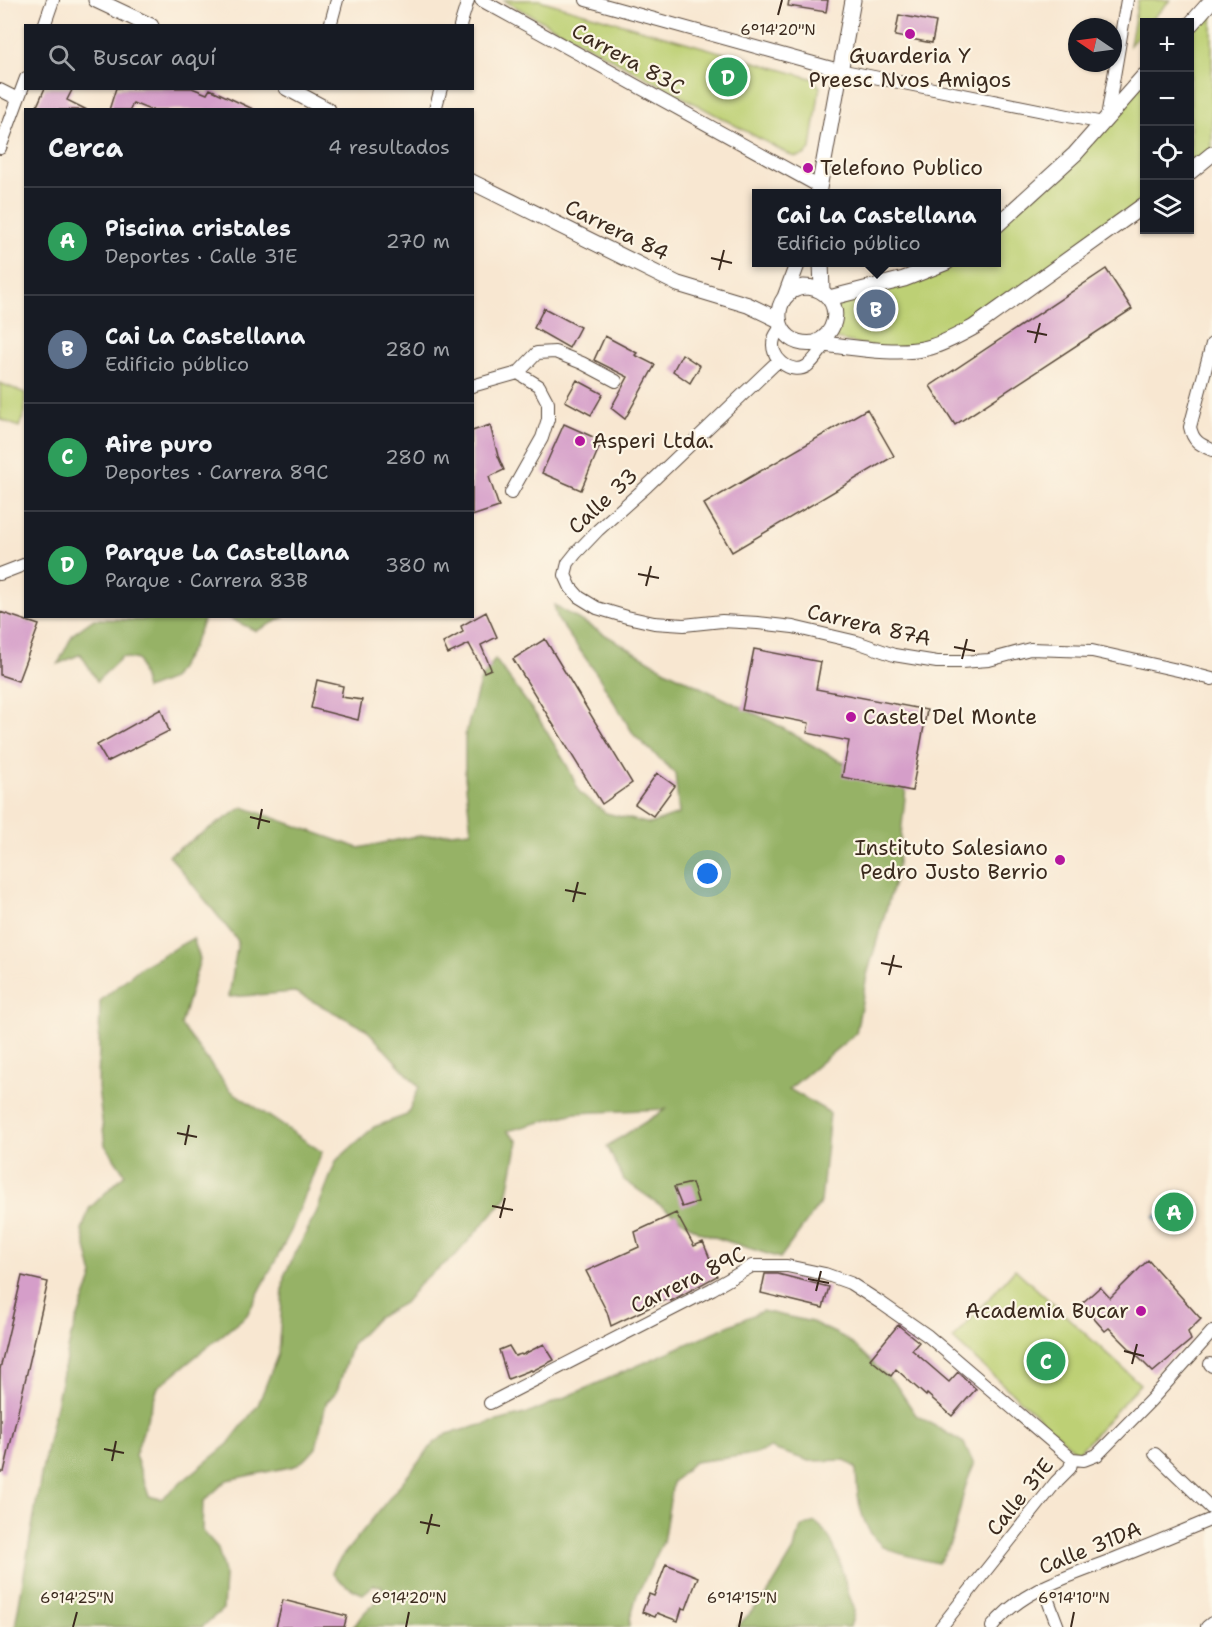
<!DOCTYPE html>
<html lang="es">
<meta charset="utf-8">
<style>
:root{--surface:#171b24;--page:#242831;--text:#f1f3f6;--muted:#9ea1a6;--line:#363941;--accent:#8c9099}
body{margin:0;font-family:"Shantell Sans",sans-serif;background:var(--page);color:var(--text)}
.controls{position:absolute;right:18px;top:18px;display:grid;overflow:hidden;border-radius:0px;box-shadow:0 2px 4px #0004}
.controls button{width:54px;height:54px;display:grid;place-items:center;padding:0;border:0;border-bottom:2px solid var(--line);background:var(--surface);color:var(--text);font:30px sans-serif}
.compass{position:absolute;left:1068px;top:18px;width:54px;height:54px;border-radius:50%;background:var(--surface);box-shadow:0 2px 4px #0004;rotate:283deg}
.you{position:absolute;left:708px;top:874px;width:21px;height:21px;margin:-15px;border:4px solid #fff;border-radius:50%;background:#1a73e8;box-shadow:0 0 0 9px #1a73e833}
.badge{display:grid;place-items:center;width:39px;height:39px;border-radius:50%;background:var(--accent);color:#fff;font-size:20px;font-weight:700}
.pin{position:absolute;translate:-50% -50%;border:3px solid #fff;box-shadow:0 2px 6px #0006}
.popup{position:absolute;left:752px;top:189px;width:249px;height:78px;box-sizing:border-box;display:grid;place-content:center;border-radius:0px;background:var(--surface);filter:drop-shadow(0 2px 4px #0005);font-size:20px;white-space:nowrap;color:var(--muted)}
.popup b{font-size:22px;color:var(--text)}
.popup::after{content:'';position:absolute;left:50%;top:100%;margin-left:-12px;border:12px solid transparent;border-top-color:var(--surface)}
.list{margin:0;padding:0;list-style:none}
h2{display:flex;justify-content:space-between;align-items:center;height:78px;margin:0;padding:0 24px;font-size:26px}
h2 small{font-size:20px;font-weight:400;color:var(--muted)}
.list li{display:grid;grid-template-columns:39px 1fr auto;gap:18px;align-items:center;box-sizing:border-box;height:108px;padding:0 24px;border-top:2px solid var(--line)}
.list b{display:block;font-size:22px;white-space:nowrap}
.list p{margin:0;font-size:20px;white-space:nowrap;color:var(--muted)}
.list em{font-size:20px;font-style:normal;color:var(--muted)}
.icon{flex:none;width:33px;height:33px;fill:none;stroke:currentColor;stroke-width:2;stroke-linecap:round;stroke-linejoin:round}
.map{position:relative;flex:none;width:1212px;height:1627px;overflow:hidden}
.search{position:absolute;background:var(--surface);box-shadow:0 2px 4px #0004;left:24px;top:24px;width:450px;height:66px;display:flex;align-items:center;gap:15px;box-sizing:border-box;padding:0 21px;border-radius:0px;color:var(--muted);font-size:22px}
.panel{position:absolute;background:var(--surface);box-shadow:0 2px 4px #0004;left:24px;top:108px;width:450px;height:510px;border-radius:0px}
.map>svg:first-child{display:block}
.green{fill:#bdd074;stroke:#7c7d49;stroke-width:1.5}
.forest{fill:#96b266;stroke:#686e42;stroke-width:1.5}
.water{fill:#70b9e8;stroke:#567283;stroke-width:1.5}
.building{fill:#d59ec9}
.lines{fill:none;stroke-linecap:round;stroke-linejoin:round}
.minor-casing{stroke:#574639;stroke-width:14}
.tertiary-casing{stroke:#574639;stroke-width:17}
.minor{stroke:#fff;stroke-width:12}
.tertiary{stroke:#fff;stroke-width:15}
.ticks{fill:none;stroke:#3b2a1e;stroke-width:2}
.poi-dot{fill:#b5179e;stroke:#fcf5e5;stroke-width:2}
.labels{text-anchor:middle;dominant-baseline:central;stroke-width:4.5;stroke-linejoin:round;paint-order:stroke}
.poi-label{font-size:21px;fill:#3b2a1e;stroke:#fcf5e5;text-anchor:start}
.street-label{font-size:21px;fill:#3b2a1e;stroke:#fcf5e5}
.ticks-label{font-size:15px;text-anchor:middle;fill:#3b2a1e;stroke:#fcf5e5;stroke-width:4.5;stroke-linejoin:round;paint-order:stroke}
</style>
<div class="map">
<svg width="1212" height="1627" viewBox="0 0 1212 1627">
<rect width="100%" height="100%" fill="#fcf5e5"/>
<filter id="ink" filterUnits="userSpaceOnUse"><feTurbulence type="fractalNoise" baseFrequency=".0167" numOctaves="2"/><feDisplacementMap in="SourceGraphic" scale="12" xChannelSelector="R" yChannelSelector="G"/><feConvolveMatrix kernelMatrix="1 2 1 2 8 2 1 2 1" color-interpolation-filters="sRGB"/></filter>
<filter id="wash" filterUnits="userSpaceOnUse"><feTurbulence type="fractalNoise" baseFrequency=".008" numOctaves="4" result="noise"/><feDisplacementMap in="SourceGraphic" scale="24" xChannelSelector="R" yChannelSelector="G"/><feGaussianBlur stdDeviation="1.35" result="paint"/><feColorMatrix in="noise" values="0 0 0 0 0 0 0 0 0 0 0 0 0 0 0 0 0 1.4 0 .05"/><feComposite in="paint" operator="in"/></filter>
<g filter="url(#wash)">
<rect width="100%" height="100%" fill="#f8e7d1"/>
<path class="green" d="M503 0H539L814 79 820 87 811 148C806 155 801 158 792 156Z
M1138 0H1170L1150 22H1144V28L1130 45Z
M1212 0V154L1190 172V25Z
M1144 76V205L933 346 888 350 826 337 829 298 946 263 996 262V224Z
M0 383 25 393V412L19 427 0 419Z
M1015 1269 1140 1384 1078 1453 953 1339Z"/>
<path class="forest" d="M554 605 669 672 772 722 838 760 906 788 897 872 867 975 856 1033 789 1089 830 1113 821 1202 780 1258 699 1232 624 1180 607 1146 666 1109 575 1113 507 1131 518 1141 507 1197 455 1256 422 1281 404 1303 377 1318 352 1344 337 1391 326 1403 316 1448 307 1458 295 1466 227 1480 203 1502 202 1530 218 1548 225 1577 223 1609 202 1627H15L42 1470 71 1336 93 1276 82 1230 89 1209 125 1174 105 1145 98 1088 100 1001 141 967 193 938 200 959 181 1025 230 1090 322 1152 291 1231 247 1315 158 1387 135 1455 149 1496 161 1499 228 1444 258 1405 278 1354 284 1276 317 1211 336 1161 374 1127 407 1115 419 1087 366 1029 295 992 229 997 238 941 169 855 243 807 359 848 411 837 471 831 465 777V736L480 682 495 659 539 719 568 767 580 793 606 813 650 824 679 814 675 773 634 735 597 674 558 620Z
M150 617H205L192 648 172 679 146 689 138 660 122 657 97 681 81 654 58 664 73 634 94 619 141 620Z
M227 617H285L256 631Z
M762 1311 812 1322 843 1337 856 1347 896 1385 916 1415 964 1443 974 1465C970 1474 966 1483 964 1492 957 1518 956 1541 938 1563 925 1560 890 1553 881 1545 859 1526 857 1494 856 1468L845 1460 809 1461 770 1448 756 1454 694 1462 673 1482 663 1542 637 1595 630 1619 629 1627H353C358 1622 361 1616 366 1611 374 1603 384 1598 382 1586L374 1585 363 1594C350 1589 341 1583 332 1573L336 1564 434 1443 447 1434 532 1412Z
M815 1522C837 1538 841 1570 849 1595 850 1599 853 1604 854 1608 855 1614 851 1622 850 1627H737L767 1595 794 1550 797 1537 803 1526Z"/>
<path class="water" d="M1183 1194 1193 1207 1165 1230 1154 1217Z"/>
<g id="blocks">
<path class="building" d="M789 0H828L826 12 788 6Z
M899 15 936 22 932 43 895 36Z
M45 88H73L67 100 87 110H45L37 106Z
M116 88H192L207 94 210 89 255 110H150L133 103 130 110H109Z
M1106 269 1132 309 955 425 930 386Z
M544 308 580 327 569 348 534 328Z
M605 336 637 353 635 355 655 365 625 419 611 408 628 377 594 360Z
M682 354 700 366 690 383 673 371Z
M577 380 603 394 591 415 565 401Z
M867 409 894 456 732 552 704 504Z
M564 424 602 441 581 490 542 473Z
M490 425 498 456 504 470 489 477 499 507 472 516V431Z
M0 612 39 625 18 681 0 675Z
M486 612 497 637 481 645 491 669 484 672 469 644 448 654 443 643 463 632 461 626Z
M545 639 632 783 602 804 513 659Z
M754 649 821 662 816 689 927 710 912 791 842 777 849 741 807 733 809 723 742 710Z
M317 680 343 686 341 697 362 700 358 720 311 708Z
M161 709 169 731 107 762 97 745Z
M657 773 675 786 653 816 635 804Z
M692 1183 698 1202 682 1207 674 1187Z
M676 1213 694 1246 703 1242 717 1276 671 1301 669 1298 611 1326 607 1312 586 1271 639 1247 635 1232Z
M1148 1260 1201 1319 1188 1332 1191 1340 1153 1372 1109 1328 1105 1331 1081 1304 1100 1287 1110 1298Z
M765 1274H778L829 1287 823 1308 761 1293Z
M22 1276 48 1282 4 1472H0V1369Z
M898 1325 919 1342 912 1350 949 1382 958 1372 976 1389 952 1416 927 1394 926 1396 896 1369 891 1376 870 1359Z
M544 1344 554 1360 532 1371 531 1370 508 1379 499 1350 509 1346 515 1356 521 1354 522 1355Z
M666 1564 698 1577 686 1609 682 1608 678 1621 657 1613 655 1617 642 1612 649 1594 654 1596Z
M283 1600 347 1616 344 1627H276Z"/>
</g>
</g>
<g filter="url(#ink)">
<use href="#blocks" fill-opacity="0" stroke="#574639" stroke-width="1.5"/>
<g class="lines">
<g class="minor-casing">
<path id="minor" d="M481 0 820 187
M586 0 839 70 1103 123
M44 26 53 0
M330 26 337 0
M460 26 468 0
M0 90 18 99
M435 110 441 88
M1107 117 1127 0
M0 148 26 78
M781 327C778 331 775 335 774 339 768 357 791 376 807 366 814 361 820 351 826 344
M1212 344 1190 427C1193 441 1199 444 1212 450
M779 360 647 486 598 530 576 553 568 563 565 575 571 588 579 597 597 608 627 617 654 623 684 625 722 621 758 623 793 627 857 642 894 655 937 662H961L989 660 1030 649 1092 651 1182 671 1212 679
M518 373 537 353 555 352 582 363 616 381
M472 386 518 373 539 386 548 403V419L542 438 511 493
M0 574 26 564
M1210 1364 1212 1366
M490 1403 712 1289 752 1266H787L825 1274 850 1283 881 1303 928 1336 1072 1459
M1155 1454 1212 1509
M1072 1459 1084 1460 1097 1455 1151 1400 1212 1332
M1043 1587 1058 1627
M941 1627 1056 1482 1070 1468 1072 1459
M992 1627C1022 1588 1075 1575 1119 1557 1150 1545 1181 1532 1212 1519
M1207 1627 1212 1623"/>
</g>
<g class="tertiary-casing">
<path id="tertiary" d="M96 0 151 26
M1190 25 1212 0
M287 88 328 110
M1190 172 1212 154
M472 182 678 284 748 305 779 320
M818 194 853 0
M996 226 1075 154 1144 76
M821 262 822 291
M785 297 798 262
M829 298 904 279 947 262
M815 343C834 335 843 310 825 294 819 289 812 287 804 287 768 291 770 349 815 343 847 346 895 356 927 348 944 344 959 335 974 327L1144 205"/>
</g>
<use href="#minor" class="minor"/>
<use href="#tertiary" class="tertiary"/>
</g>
</g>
<path class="ticks" d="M778 15 782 0M711 258 732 263M719 270 724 250M1027 331 1047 335M1035 343 1040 323M638 574 659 578M646 586 651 566M954 647 975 651M962 659 967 639M250 817 270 822M258 829 262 809M565 890 586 894M573 902 578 882M881 963 902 967M889 975 894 955M177 1133 197 1137M185 1145 189 1125M492 1206 513 1210M500 1218 505 1198M808 1279 829 1283M816 1291 821 1271M1124 1351 1144 1356M1132 1364 1137 1344M104 1449 124 1453M112 1461 116 1441M420 1522 440 1526M427 1534 432 1514M73 1627 77 1612M406 1627 409 1612M739 1627 742 1612M1071 1627 1074 1612"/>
<g class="poi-dot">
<circle cx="910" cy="34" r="6"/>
<circle cx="808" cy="168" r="6"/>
<circle cx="580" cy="441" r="6"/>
<circle cx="851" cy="717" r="6"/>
<circle cx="1060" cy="860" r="6"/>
<circle cx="1141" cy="1311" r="6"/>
</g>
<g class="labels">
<g class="poi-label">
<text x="910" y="56" text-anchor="middle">Guarderia Y<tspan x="910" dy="24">Preesc Nvos Amigos</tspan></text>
<text x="820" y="168">Telefono Publico</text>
<text x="592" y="441">Asperi Ltda.</text>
<text x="863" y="717">Castel Del Monte</text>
<text x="1048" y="848" text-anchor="end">Instituto Salesiano<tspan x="1048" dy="24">Pedro Justo Berrio</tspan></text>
<text x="1129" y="1311" text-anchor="end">Academia Bucar</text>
</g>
<g class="street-label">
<text transform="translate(628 59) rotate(29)">Carrera 83C</text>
<text transform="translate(617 230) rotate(26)">Carrera 84</text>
<text transform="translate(603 501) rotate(-43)">Calle 33</text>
<text transform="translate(869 625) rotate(13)">Carrera 87A</text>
<text transform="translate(688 1280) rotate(-26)">Carrera 89C</text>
<text transform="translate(1020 1497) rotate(-51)">Calle 31E</text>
<text transform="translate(1090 1548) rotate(-22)">Calle 31DA</text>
</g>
</g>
<g class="ticks-label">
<text x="778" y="35">6°14'20"N</text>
<text x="77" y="1603">6°14'25"N</text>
<text x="409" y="1603">6°14'20"N</text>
<text x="742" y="1603">6°14'15"N</text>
<text x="1074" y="1603">6°14'10"N</text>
</g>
</svg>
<div class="controls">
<button>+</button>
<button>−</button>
<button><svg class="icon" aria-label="locate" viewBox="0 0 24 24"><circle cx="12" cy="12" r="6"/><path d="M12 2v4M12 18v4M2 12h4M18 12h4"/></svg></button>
<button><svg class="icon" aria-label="layers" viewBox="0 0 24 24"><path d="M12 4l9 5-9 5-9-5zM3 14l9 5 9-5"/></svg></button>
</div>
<svg class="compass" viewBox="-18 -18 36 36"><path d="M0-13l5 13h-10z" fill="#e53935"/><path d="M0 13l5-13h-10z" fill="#9ea1a6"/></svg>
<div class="you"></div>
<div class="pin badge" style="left:1174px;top:1212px;background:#2e9e5b">A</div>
<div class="pin badge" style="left:876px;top:309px;background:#5c6f8a">B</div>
<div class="popup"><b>Cai La Castellana</b>Edificio público</div>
<div class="pin badge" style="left:1046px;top:1361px;background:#2e9e5b">C</div>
<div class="pin badge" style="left:728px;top:77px;background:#2e9e5b">D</div>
<div class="search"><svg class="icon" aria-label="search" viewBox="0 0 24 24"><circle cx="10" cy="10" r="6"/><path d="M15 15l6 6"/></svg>Buscar aquí</div>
<section class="panel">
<h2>Cerca<small>4 resultados</small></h2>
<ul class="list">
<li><span class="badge" style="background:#2e9e5b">A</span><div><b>Piscina cristales</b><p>Deportes · Calle 31E</p></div><em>270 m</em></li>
<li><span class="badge" style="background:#5c6f8a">B</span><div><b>Cai La Castellana</b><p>Edificio público</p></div><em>280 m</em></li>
<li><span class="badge" style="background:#2e9e5b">C</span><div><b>Aire puro</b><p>Deportes · Carrera 89C</p></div><em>280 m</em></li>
<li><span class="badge" style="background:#2e9e5b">D</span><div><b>Parque La Castellana</b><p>Parque · Carrera 83B</p></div><em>380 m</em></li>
</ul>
</section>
</div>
